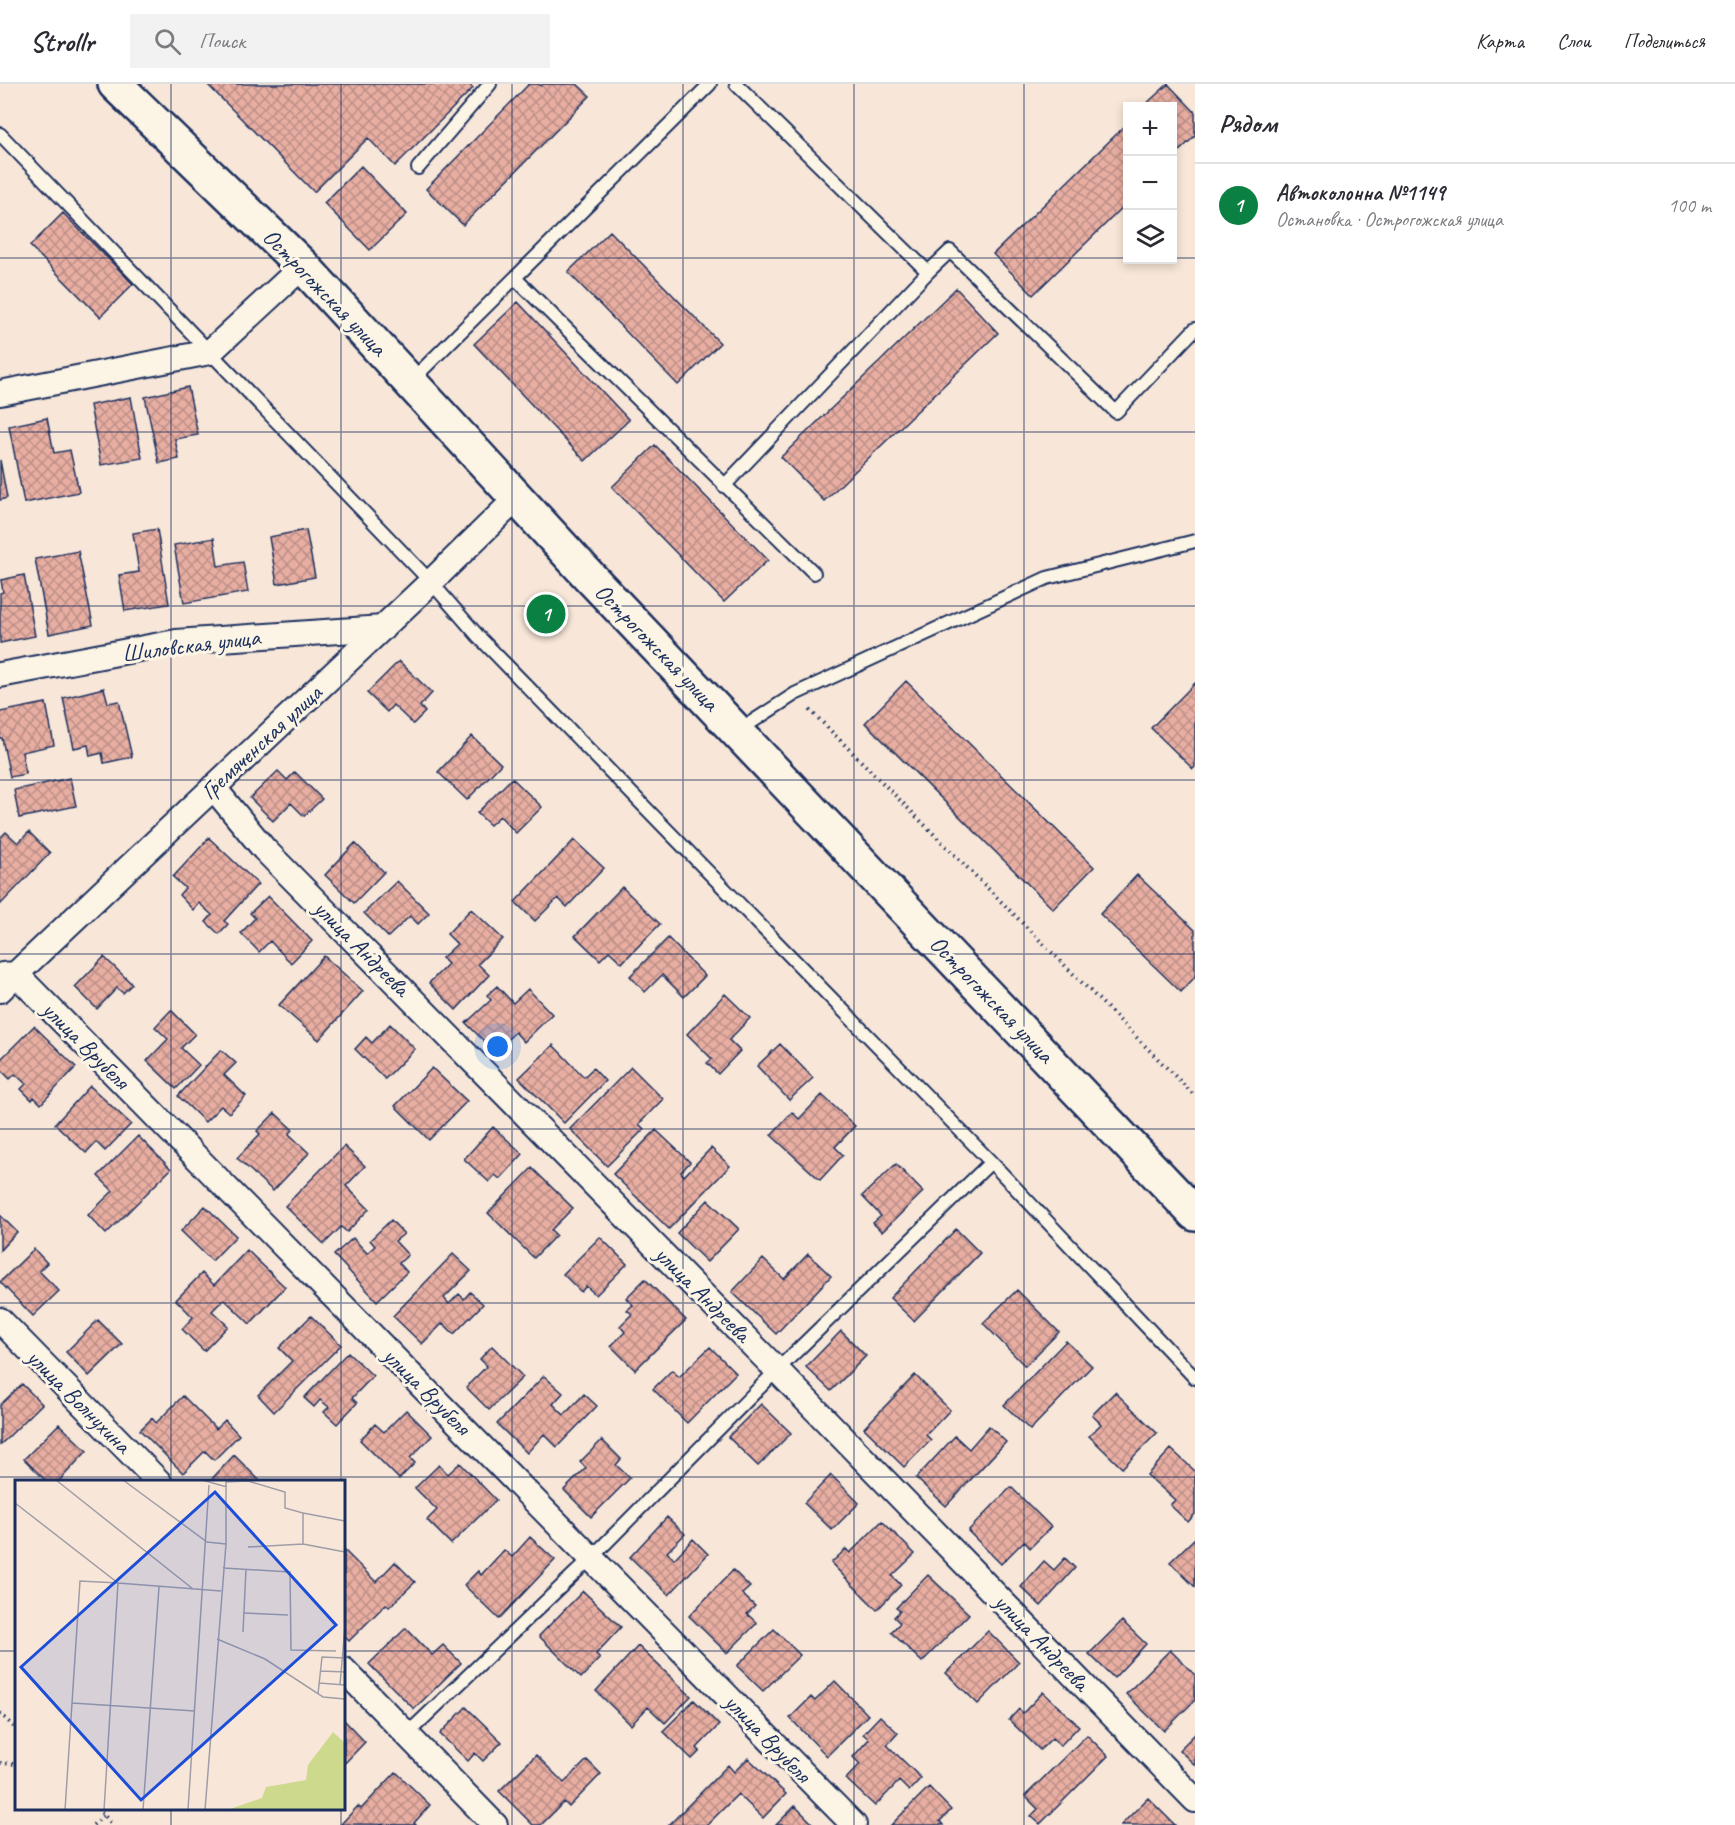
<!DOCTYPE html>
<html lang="ru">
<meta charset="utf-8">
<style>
:root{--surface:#fff;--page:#f2f2f3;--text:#2b2b33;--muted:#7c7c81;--line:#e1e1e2;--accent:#0b8043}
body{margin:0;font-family:Caveat,sans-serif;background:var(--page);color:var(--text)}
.controls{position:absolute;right:18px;top:18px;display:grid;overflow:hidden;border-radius:0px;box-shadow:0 3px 9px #0003}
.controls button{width:54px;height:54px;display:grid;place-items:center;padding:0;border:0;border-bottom:2px solid var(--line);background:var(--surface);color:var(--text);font:30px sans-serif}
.you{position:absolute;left:498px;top:963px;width:21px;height:21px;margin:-15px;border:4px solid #fff;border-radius:50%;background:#1a73e8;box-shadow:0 0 0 9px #1a73e833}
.badge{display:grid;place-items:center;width:39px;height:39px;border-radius:50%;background:var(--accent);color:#fff;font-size:20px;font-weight:700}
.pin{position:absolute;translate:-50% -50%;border:3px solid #fff;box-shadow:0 2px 6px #0006}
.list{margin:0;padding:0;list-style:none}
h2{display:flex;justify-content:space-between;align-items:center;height:78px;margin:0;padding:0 24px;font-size:26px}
h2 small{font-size:20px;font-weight:400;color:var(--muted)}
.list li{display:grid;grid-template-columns:39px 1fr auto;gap:18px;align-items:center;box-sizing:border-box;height:84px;padding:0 24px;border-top:2px solid var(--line)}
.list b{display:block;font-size:22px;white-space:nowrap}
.list p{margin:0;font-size:20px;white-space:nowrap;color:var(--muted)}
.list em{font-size:20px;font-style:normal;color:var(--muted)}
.icon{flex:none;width:33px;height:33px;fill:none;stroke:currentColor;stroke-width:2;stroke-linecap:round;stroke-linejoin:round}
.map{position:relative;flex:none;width:1195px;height:1741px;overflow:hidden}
header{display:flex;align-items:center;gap:36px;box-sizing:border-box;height:84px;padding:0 30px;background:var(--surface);border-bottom:2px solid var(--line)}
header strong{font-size:28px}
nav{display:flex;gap:33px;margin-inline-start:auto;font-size:21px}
.search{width:420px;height:54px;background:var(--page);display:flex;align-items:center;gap:15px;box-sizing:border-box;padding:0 21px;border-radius:0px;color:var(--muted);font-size:22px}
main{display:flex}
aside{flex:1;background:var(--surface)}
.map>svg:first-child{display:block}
.building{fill:url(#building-cross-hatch);stroke:#1b2f5e;stroke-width:1.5}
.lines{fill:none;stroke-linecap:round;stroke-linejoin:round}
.lane-casing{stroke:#1b2f5e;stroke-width:16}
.street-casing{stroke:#1b2f5e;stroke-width:28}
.secondary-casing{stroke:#1b2f5e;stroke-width:38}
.path{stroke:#1b2f5e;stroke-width:4;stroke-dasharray:1.5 4.5;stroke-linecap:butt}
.lane{stroke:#fcf5e5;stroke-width:12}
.street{stroke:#fcf5e5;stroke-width:24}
.secondary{stroke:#fcf5e5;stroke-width:33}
.grid{fill:none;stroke:#1b2f5e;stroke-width:1.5;stroke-opacity:0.55}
.labels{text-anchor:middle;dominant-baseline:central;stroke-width:6;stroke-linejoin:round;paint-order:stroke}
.street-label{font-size:24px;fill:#1b2f5e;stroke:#fcf5e5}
.inset-road{fill:none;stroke:#a09da7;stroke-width:1.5}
.view{fill:#1d4ed8;fill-opacity:0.15;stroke:#1d4ed8;stroke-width:3}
.inset-edge{fill:none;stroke:#1b2f5e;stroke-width:3}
</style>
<header>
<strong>Strollr</strong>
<div class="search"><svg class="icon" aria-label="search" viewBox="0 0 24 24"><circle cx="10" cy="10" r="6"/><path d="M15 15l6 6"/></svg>Поиск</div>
<nav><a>Карта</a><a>Слои</a><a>Поделиться</a></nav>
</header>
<main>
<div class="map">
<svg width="1195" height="1741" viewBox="0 0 1195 1741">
<defs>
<pattern id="building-cross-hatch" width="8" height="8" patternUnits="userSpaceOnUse" patternTransform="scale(1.5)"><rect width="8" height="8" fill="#e8aea2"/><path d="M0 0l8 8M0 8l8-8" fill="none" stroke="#bb8e87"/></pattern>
</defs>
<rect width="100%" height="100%" fill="#f8e7d8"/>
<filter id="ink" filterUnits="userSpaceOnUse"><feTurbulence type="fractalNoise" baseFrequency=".0167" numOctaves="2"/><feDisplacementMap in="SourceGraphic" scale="12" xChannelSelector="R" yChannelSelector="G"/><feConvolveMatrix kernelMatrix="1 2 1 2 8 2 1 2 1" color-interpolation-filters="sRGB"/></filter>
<g filter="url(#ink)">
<path class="building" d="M207 0H469L473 4 395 82 368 54 314 108Z
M529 0H539L541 2 543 0H577L590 12 463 141 426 105Z
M1168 0 1195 28V52L1172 74V22H1144Z
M1128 39V118L1033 211 993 170Z
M361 82 407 130 370 166 324 119Z
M63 129 133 200 100 233 30 162Z
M610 147 720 259 678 301 568 188Z
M956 204 998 249 824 417 781 373Z
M518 218 629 336 585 377 474 260Z
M188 303 198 351 175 355 179 375 159 379 145 313Z
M131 313 142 374 101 381 90 321Z
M47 334 54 369 70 366 79 408 24 419 9 342Z
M655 361 768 476 724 518 612 403Z
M0 376 7 414 0 416Z
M157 445 169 520 125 527 119 491 139 488 133 449Z
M306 446 315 493 277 500 269 453Z
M214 454 218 482 243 478 248 508 184 519 174 461Z
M78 467 93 541 49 550 35 475Z
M24 491 35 552 0 559V509L3 508 1 496Z
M399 577 432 609 420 622 425 628 413 640 393 621 387 628 367 609Z
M906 597 1094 783 1053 825 865 639Z
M1195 599V683L1193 685 1151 644Z
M104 604 108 619 119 617 132 673 104 679 102 669 90 672 88 661 74 664 63 614Z
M46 619 54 661 22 668 26 690 10 693 2 654H0V628Z
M472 652 501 680 467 716 438 688Z
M278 687 287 696 295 688 322 715 304 732 291 719 273 737 250 714Z
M70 694 76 722 19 734 14 706Z
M512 694 542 723 516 749 500 732 490 741 477 729Z
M6 748 18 759 29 748 50 769 0 821V754Z
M209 754 258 800 224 837 228 840 219 850 206 838 212 831 199 819 193 826 179 811 185 804 173 793Z
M574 756 604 784 567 823 558 814 535 837 515 818Z
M355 759 384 788 354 819 325 791Z
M1137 791 1195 846V893L1181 908 1100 830Z
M397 797 429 829 418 840 410 832 388 853 364 829Z
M622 803 660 840 622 879 609 867 600 876 575 852Z
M268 812 312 857 291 879 270 857 259 868 241 849 255 834 250 829Z
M471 825 503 855 478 880 489 891 456 926 429 899 448 880 442 874 457 860 447 850Z
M668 854 705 892 684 913 662 891 645 908 630 892Z
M324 872 363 907 319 956 279 921Z
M104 873 132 900 123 909 117 904 97 925 75 903Z
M497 902 513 919 528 905 552 930 524 958 515 948 495 968 466 939 491 916 487 911Z
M725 910 750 934 729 956 740 967 718 990 707 979 712 975 687 950Z
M171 926 195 950 181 964 199 981 176 1005 147 977 168 955 155 943Z
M390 940 415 965 385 995 355 965 366 953 372 959Z
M34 942 76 983 41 1020 34 1013 32 1016 21 1005 26 1000 15 990 10 995 0 985V976Z
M780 960 813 994 789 1016 757 982Z
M553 961 584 993 593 984 605 997 564 1039 519 994Z
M221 966 236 979 224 991 246 1012 229 1029 221 1022 205 1038 178 1012Z
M631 983 663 1015 639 1040 644 1045 607 1082 570 1045Z
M432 984 467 1017 429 1056 395 1022Z
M90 1002 131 1040 105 1067 96 1058 86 1069 55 1040Z
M822 1011 855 1042 835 1063 843 1071 820 1096 771 1051 792 1028 799 1035Z
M275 1029 293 1046 289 1050 309 1069 273 1107 237 1074 260 1050 257 1047Z
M493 1043 523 1070 500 1095 495 1091 489 1098 464 1075Z
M656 1046 690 1078 681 1088 684 1092 711 1064 730 1082 669 1145 613 1090Z
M138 1052 171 1085 106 1150 88 1131 113 1107 98 1092Z
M344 1062 365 1082 346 1102 369 1125 347 1148 341 1143 324 1160 285 1122Z
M896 1080 923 1108 882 1148 873 1139 881 1132 862 1112Z
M532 1084 573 1124 551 1146 556 1151 534 1174 488 1129Z
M708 1116 739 1145 707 1178 677 1149Z
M205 1122 236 1152 212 1177 181 1147Z
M0 1131 17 1148 0 1166Z
M391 1136 404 1150 395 1157 408 1171 399 1179 407 1188 377 1217 334 1171 353 1154 367 1169 375 1162 370 1156Z
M956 1145 980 1169 914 1237 890 1214Z
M600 1153 627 1180 596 1211 586 1202 581 1208 563 1190Z
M34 1165 47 1179 39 1187 59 1207 33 1232 0 1198Z
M247 1166 285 1203 250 1240 224 1215 212 1227 228 1242 204 1267 182 1245 193 1233 176 1216 202 1189 214 1201Z
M453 1170 471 1187 444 1214 449 1220 459 1210 464 1215 470 1208 483 1220 454 1250 443 1239 422 1260 393 1232Z
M808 1170 831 1192 776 1250 732 1208 763 1175 784 1195Z
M645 1195 686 1236 635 1286 611 1262 625 1248 620 1242 632 1230 627 1226 633 1221 626 1214Z
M1017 1206 1059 1248 1025 1282 983 1239Z
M311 1232 341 1261 274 1328 258 1311 292 1277 279 1264Z
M98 1236 122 1260 89 1292 66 1268Z
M841 1247 866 1272 831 1307 806 1283Z
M1066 1257 1092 1282 1030 1346 1004 1321Z
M492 1262 523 1293 489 1326 466 1303 487 1282 480 1275Z
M710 1263 736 1289 687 1339 653 1305 672 1286 679 1293Z
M348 1268 373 1292 352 1314 357 1319 337 1340 324 1328 329 1323 320 1316 314 1323 304 1314Z
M915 1291 950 1326 926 1351 931 1356 904 1383 864 1344Z
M544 1292 563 1309 553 1320 564 1331 584 1310 597 1322 557 1363 544 1350 527 1369 497 1340Z
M22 1300 42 1320 0 1361V1321Z
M1115 1308 1157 1349 1122 1384 1089 1352 1101 1340 1092 1331Z
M183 1312 216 1345 225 1336 239 1351 214 1376 205 1367 183 1389 140 1346 152 1334 156 1339Z
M761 1320 791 1349 758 1382 728 1353Z
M406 1326 432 1352 410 1374 415 1379 399 1395 360 1356 375 1340 384 1348Z
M59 1340 87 1367 58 1398H47L24 1375Z
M989 1342 1006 1358 946 1422 916 1394 955 1352 969 1365Z
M602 1356 621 1375 616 1381 630 1394 591 1433 564 1406 586 1384 580 1378Z
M1171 1365 1195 1387V1430L1188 1438 1170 1421 1175 1416 1147 1391Z
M234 1371 261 1398H209Z
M460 1379 496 1416 451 1460 427 1436 437 1426 415 1404 439 1381 448 1390Z
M831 1391 859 1419 832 1446 804 1419Z
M1011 1403 1051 1443 1030 1464 1024 1457 1001 1480 968 1447Z
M667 1433 685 1450 667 1468 674 1475 693 1455 708 1470 669 1511 630 1473Z
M882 1437 915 1470 892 1492 901 1501 877 1526 831 1479 846 1465 850 1469Z
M530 1453 555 1476 499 1535 464 1501 478 1487 481 1491 504 1466 512 1473Z
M1195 1454V1503L1170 1478Z
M344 1466 376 1498 395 1478 415 1498 389 1523 386 1520 349 1557 344 1552Z
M1065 1474 1075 1484 1041 1522 1021 1503 1044 1477 1054 1486Z
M733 1486 750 1503 742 1510 755 1522 747 1530 757 1539 727 1569 689 1532Z
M928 1491 969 1530 922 1578 891 1548 900 1539 894 1533 900 1527 896 1524Z
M583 1507 621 1543 596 1570 600 1574 581 1594 539 1552Z
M1122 1537 1146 1560 1114 1594 1089 1570Z
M406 1544 432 1571 443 1561 461 1579 414 1625 369 1580Z
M774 1545 800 1571 763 1607 737 1582Z
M988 1547 1019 1578 978 1620 946 1589Z
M638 1562 691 1612 665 1639 648 1623 631 1641 596 1607Z
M1170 1566 1195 1591V1616L1164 1647 1126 1610Z
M835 1597 868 1631 827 1672 790 1634 811 1613 815 1617Z
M1043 1608 1079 1642 1060 1662 1052 1654 1040 1666 1009 1636 1019 1625 1023 1629Z
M694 1616 719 1641 697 1664 700 1667 692 1675 663 1647Z
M466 1623 502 1658 483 1677 475 1669 468 1677 440 1650Z
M880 1632 898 1649 887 1661 921 1694 909 1707 899 1697 875 1722 846 1695 860 1680 853 1673 869 1655 863 1650Z
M344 1636 365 1658 344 1680Z
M1195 1650V1681L1179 1666Z
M1087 1651 1108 1672 1040 1740 1031 1732 1038 1725 1025 1712Z
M536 1671 564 1699 587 1676 601 1690 569 1723 564 1718 541 1741H533L499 1707Z
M748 1674 786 1710 763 1734 738 1710 707 1741H669L728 1681 734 1688Z
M396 1688 430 1721 414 1739 416 1741 341 1740 358 1722 361 1725Z
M929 1703 951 1726 940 1737 943 1741H891Z
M1148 1714 1175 1741H1121Z
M795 1722 814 1741H776Z"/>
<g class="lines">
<g class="lane-casing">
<path id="lane" d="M736 0 928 188 950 167 1116 328 1195 245
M0 50 431 498 478 552 991 1078 1195 1294
M418 84 490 0
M515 194 814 489
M411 297 710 0
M724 402 928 188
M738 647 795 610 1047 494 1195 457
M407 1650 592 1473 777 1286 991 1078"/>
</g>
<g class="street-casing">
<path id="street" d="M0 309 210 268 303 182
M0 591 176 558 383 544
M213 703 264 765 777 1286 1195 1716
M2 891 16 890 431 498 517 414
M0 906 16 890 854 1741
M0 1236 159 1398
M344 1586 495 1741"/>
</g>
<g class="secondary-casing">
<path id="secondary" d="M115 0 303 182 589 492 1195 1130"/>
</g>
<path class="path" d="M810 626 1195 1012
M0 1629 16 1645
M0 1679 16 1680
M97 1724 113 1741
M93 1741 104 1731"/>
<use href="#lane" class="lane"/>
<use href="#street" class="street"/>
<use href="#secondary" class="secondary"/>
</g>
</g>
<path class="grid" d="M171 0V1398M341 0V1398M512 0V1741M683 0V1741M854 0V1741M1024 0V1741M0 174H1128M1172 174H1195M0 348H1195M0 522H1195M0 696H1195M0 870H1195M0 1045H1195M0 1219H1195M0 1393H1195M0 1567H16M344 1567H1195M171 1724V1741M341 1724V1741"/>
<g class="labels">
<g class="street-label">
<text transform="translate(325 208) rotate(46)">Острогожская улица</text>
<text transform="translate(191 561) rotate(-7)">Шиловская улица</text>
<text transform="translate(657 563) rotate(46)">Острогожская улица</text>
<text transform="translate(261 658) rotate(-43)">Гремяченская улица</text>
<text transform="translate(362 864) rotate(45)">улица Андреева</text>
<text transform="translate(992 915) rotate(46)">Острогожская улица</text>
<text transform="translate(86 961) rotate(45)">улица Врубеля</text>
<text transform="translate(703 1210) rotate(45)">улица Андреева</text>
<text transform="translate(427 1307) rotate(45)">улица Врубеля</text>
<text transform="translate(79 1317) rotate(45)">улица Волнухина</text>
<text transform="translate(1042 1558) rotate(46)">улица Андреева</text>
<text transform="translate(768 1654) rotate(46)">улица Врубеля</text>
</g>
</g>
<g transform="translate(15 1396)">
<rect width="330" height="330" fill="#f8e7d8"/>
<path d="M318 252 330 263V330H212L247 318 251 307 291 300 293 285Z" fill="#cdd98c"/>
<path class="inset-road" d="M41 0 178 109M108 0 192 62 211 64M187 0 212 7M211 2 233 1 270 12V28L288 33V64L233 67M0 23 103 103 206 111M288 33 330 41M288 64 330 72M208 88 275 92 276 170 321 171M228 133 273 135M228 152 231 89M202 159 250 179 308 217 330 219M306 191 330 192M304 203 330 205M325 205 330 146M303 214 307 177 330 178M57 223 180 231M50 330 65 101 103 103 89 330M128 330 144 107M173 330 194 5M190 330 211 64V0"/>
<path class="view" d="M200 12 321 145 126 320 6 187Z"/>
<rect width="330" height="330" class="inset-edge"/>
</g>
</svg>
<div class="controls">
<button>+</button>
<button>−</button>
<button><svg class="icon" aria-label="layers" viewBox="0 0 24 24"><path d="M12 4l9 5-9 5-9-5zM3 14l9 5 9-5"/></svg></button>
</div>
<div class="you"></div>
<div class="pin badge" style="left:546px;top:530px">1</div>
</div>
<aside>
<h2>Рядом<small></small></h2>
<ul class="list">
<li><span class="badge">1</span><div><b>Автоколонна №1149</b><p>Остановка · Острогожская улица</p></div><em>100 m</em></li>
</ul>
</aside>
</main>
